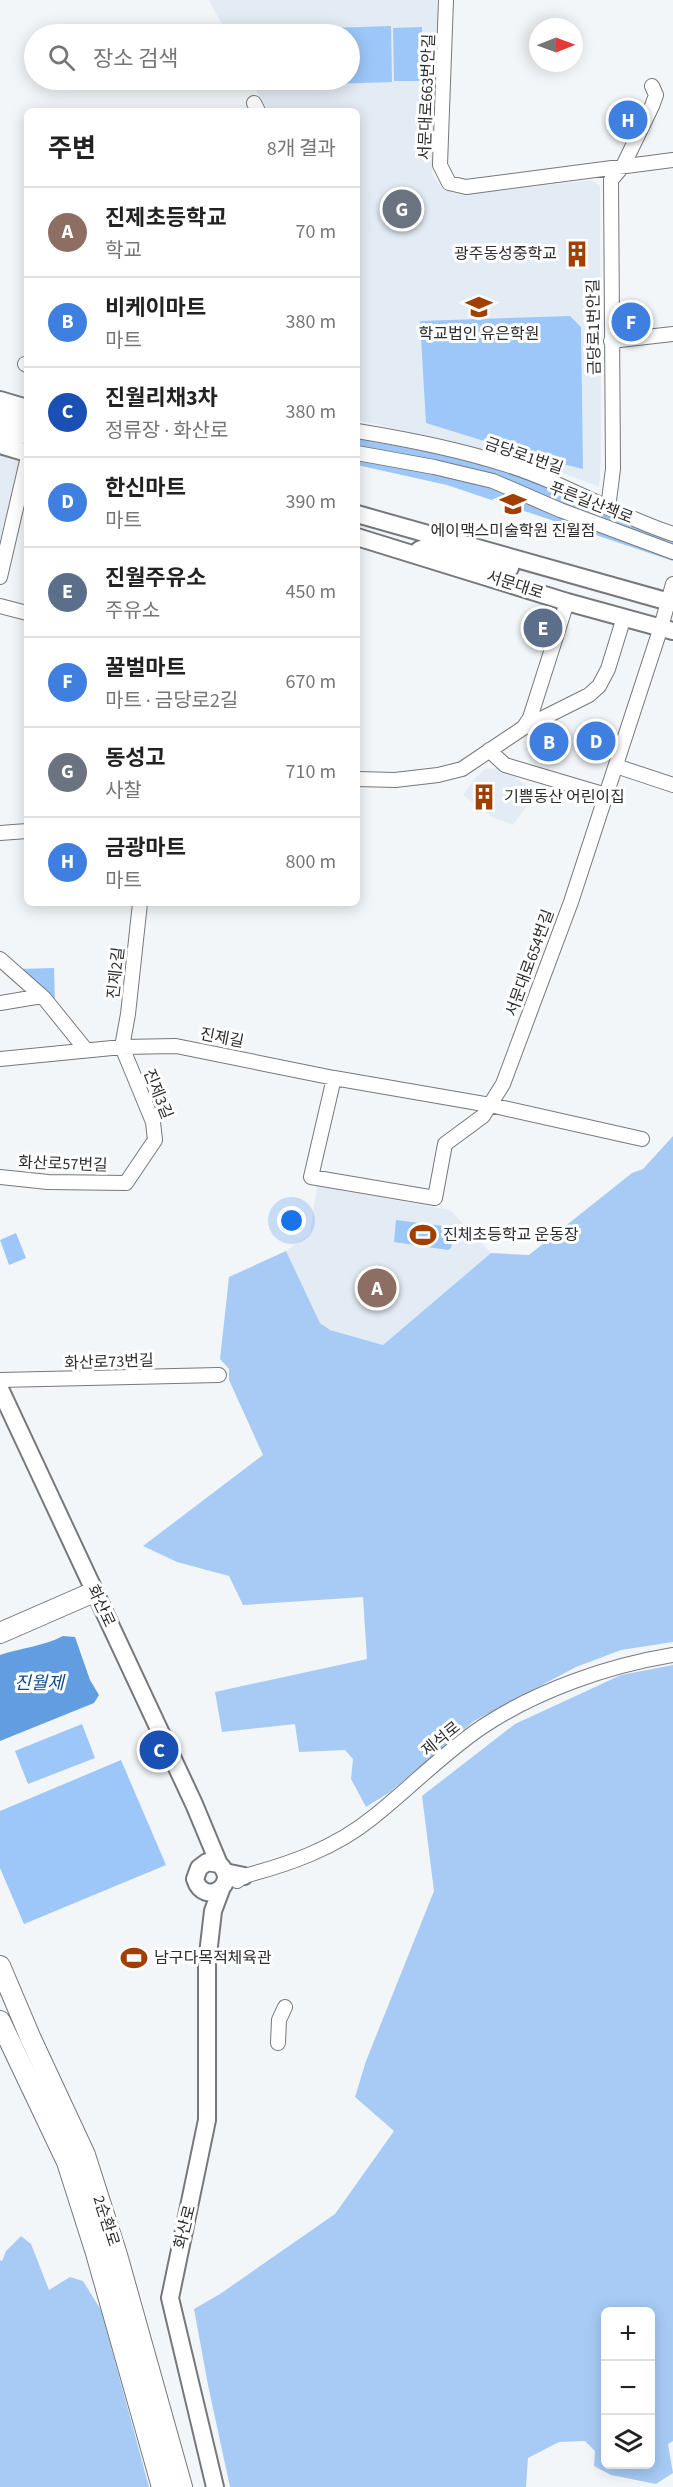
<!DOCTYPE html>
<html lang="ko">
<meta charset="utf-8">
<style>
:root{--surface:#fff;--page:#f6f6f6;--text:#222;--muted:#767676;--line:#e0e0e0;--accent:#a13e00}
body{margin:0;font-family:"Source Sans 3","Noto Sans KR",sans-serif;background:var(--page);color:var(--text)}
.controls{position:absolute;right:18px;bottom:18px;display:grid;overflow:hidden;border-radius:9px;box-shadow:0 3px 15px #0003}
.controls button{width:54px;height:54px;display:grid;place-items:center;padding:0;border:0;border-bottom:2px solid var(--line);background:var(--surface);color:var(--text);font:30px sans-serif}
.compass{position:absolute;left:529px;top:18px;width:54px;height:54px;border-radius:50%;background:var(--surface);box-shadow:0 3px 15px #0003;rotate:89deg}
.you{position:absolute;left:292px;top:1221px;width:21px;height:21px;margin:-15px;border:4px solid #fff;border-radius:50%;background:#1a73e8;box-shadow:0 0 0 9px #1a73e833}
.badge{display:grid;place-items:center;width:39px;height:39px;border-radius:50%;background:var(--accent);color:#fff;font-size:20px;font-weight:700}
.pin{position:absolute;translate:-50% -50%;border:3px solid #fff;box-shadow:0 2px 6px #0006}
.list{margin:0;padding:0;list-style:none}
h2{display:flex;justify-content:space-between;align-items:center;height:78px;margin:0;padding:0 24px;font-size:26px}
h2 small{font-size:20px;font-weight:400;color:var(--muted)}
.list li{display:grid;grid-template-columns:39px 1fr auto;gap:18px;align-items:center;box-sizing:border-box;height:90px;padding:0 24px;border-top:2px solid var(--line)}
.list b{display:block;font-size:22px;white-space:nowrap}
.list p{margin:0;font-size:20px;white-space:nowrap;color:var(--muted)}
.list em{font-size:20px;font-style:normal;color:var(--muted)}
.icon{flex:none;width:33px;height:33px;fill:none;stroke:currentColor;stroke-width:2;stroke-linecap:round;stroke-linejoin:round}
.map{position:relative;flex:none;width:673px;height:2487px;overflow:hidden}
.search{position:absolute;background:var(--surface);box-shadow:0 3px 15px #0003;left:24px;top:24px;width:336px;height:66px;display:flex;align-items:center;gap:15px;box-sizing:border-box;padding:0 21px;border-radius:33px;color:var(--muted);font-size:22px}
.panel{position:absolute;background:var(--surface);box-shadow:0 3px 15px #0003;left:24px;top:108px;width:336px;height:798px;border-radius:9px}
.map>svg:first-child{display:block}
.built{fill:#e3ebf4}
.green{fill:#9dc7f9}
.forest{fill:#a7cbf5;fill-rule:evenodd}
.water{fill:#629de1}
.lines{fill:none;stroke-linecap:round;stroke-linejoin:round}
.minor-casing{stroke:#76787b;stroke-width:16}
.major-casing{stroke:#76787b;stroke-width:20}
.highway-casing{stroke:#76787b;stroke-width:22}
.minor{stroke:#fff;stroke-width:14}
.major{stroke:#fff;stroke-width:16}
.highway{stroke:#fff;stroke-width:20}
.labels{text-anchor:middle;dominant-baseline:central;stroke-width:6;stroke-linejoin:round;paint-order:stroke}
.street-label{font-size:16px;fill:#2d2e2f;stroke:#fff}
.poi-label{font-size:16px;fill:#2d2e2f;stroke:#fff;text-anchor:start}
.water-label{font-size:18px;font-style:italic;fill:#0c4c8a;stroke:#fff}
</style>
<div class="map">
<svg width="673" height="2487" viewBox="0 0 673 2487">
<rect width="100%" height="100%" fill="#f3f6f8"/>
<path class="built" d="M209 0H437L439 35 432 173 442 189 461 195 592 180 600 186 601 461 599 487 568 475 459 443 357 420V111H267L251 80H350V34H227Z
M0 455 20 460 0 553Z
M504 768 536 794 513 825 492 817 463 795 477 776 485 769Z
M317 1186 450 1210 491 1253 383 1345 330 1330 320 1323 286 1251 310 1234Z"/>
<path class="green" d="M391 26 392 82 302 85V80H350V34H301V29Z
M422 27 423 81H394L393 28Z
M276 80H298V90H276Z
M570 316 581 327 583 469C530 456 478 439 426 423L420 321Z
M357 439C403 447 450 455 495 468 556 487 612 520 673 540V561L447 485 357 465Z
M54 968 55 1004 17 969Z
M396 1220 451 1227 454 1231 451 1248 448 1250 394 1242Z
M16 1233 26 1258 9 1265 0 1240Z
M82 1724 95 1758 28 1784 15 1751Z
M121 1760 166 1865 24 1924 0 1868V1811Z"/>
<path class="forest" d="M673 1136V1642L621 1650 576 1667 474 1721 390 1792 366 1807 351 1779 353 1759 345 1750 299 1752 295 1724 222 1732 215 1692 367 1659 363 1597 243 1605 229 1576 177 1562 143 1546 263 1455 229 1380V1369L220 1359 229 1277 286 1251 320 1323 330 1330 383 1345 491 1253 529 1255 632 1173 643 1169Z
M673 1665V2441L668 2444 673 2473 656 2484 611 2475 594 2466 595 2451 585 2441 559 2442 528 2458 526 2487H230L208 2385 194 2309 220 2294 335 2214 394 2131 355 2097 366 2061 434 1891 422 1796 515 1724 621 1675ZM606 2312H650V2464H606Z
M21 2236 31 2244 49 2290 70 2277 83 2281 101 2310 149 2487H0V2260L2 2261 6 2251Z"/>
<path class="water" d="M63 1636 75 1637 90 1680 99 1695 94 1703 0 1741V1655C21 1648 44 1646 63 1636Z"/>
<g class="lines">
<g class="minor-casing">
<path id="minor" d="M446 0 440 165 449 183 466 187 673 160
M254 103 258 111
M611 341 673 334
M25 364 27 365
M357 431C406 439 457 449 504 464 563 482 615 515 673 534
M357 453 434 467 493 481 560 510 673 552
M608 508 613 469 611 180 623 166 652 106 656 95 652 86
M0 577 27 461
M0 606 27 613
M524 727 530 718 567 602
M489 750 505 765 606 795
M616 766 673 785
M357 779 395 780 438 775 462 769 523 728 589 695 599 686 608 669 624 617
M0 833 27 831
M0 959 44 998 86 1050
M0 1003 42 996
M0 1059 122 1047 176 1046 334 1078 490 1105 642 1139
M334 1078 311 1177 435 1198 445 1144 483 1116 503 1084 571 902 661 627 673 584
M0 1177 48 1182 126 1183 155 1140 153 1122 122 1047 128 1014 140 903
M0 1380 219 1375
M237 1881 244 1876C290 1864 335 1848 372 1818 409 1789 442 1754 482 1727 538 1690 607 1666 673 1655
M278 2043 279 2020 285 2007"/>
</g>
<g class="major-casing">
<path id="major" d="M0 400 27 408
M0 414 27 422
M0 429 27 436
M0 445 27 453
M357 514 673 603
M357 537 567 602 673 631
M419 550 428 546 510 568
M0 1389 194 1804 219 1864C241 1884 204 1908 195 1879L199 1868 207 1862 219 1864
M225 1872 244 1876
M215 2487 170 2298 207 2120V1963L213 1911 222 1887"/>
</g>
<g class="highway-casing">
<path id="highway" d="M0 1633 94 1592
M0 1966 31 2039 85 2155 117 2255 182 2487
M0 2021 67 2162 96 2253 162 2487"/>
</g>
<use href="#minor" class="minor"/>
<use href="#major" class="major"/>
<use href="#highway" class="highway"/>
</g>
<defs>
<g id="building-bare" transform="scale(2.07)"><path d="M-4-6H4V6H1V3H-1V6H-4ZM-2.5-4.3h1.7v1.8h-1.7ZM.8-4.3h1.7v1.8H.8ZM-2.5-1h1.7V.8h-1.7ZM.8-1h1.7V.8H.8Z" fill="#a13e00" stroke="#fff" stroke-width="2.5" paint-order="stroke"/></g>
<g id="school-bare" transform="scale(2.07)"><path d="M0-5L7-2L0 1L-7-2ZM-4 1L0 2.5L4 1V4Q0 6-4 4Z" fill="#a13e00" stroke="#fff" stroke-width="2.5" paint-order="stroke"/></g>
<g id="stadium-bare" transform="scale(2.07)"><path d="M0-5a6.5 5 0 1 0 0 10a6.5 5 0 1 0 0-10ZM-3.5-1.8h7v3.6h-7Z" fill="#a13e00" stroke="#fff" stroke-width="2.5" paint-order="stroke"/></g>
</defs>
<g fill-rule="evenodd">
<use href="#building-bare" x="577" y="254"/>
<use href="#school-bare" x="479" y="307"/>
<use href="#school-bare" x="513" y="504"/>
<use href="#building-bare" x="484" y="797"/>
<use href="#stadium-bare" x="423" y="1235"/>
<use href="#stadium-bare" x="134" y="1958"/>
</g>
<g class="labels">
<g class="street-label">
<text transform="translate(427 97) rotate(-88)">서문대로663번안길</text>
<text transform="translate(594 327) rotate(-91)">금당로1번안길</text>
<text transform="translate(524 456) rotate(19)">금당로1번길</text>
<text transform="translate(591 503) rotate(21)">푸른길산책로</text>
<text transform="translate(515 585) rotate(18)">서문대로</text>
<text transform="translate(530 963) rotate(-70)">서문대로654번길</text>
<text transform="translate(116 973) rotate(-84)">진제2길</text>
<text transform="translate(222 1038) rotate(11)">진제길</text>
<text transform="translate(158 1094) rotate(68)">진제3길</text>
<text transform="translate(63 1164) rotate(2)">화산로57번길</text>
<text transform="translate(109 1362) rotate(-2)">화산로73번길</text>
<text transform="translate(101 1606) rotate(65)">화산로</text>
<text transform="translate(441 1739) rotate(-39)">제석로</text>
<text transform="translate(106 2221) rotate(72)">2순환로</text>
<text transform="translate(185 2227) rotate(-76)">화산로</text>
</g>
<g class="poi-label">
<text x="557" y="254" text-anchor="end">광주동성중학교</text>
<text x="479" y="334" text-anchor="middle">학교법인 유은학원</text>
<text x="513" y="531" text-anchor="middle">에이맥스미술학원 진월점</text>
<text x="504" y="797">기쁨동산 어린이집</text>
<text x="443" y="1235">진체초등학교 운동장</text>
<text x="154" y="1958">남구다목적체육관</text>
</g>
<g class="water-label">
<text x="39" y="1683">진월제</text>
</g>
</g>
</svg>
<div class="controls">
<button>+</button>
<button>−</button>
<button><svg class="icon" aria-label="layers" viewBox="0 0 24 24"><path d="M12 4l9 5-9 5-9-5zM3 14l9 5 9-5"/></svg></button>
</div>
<svg class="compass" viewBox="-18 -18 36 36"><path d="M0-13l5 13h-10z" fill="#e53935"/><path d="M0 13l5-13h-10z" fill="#767676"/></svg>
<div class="you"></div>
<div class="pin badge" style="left:377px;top:1288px;background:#8d6e63">A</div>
<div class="pin badge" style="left:549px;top:742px;background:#3f7fe0">B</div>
<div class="pin badge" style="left:159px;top:1750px;background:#1a4fb4">C</div>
<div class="pin badge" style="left:596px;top:741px;background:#3f7fe0">D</div>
<div class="pin badge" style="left:543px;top:628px;background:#5c6f8a">E</div>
<div class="pin badge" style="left:631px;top:322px;background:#3f7fe0">F</div>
<div class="pin badge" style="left:402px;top:209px;background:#6b7280">G</div>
<div class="pin badge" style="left:628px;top:120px;background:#3f7fe0">H</div>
<div class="search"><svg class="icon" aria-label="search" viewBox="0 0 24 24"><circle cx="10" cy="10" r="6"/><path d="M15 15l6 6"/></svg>장소 검색</div>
<section class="panel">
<h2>주변<small>8개 결과</small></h2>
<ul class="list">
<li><span class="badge" style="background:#8d6e63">A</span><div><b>진제초등학교</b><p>학교</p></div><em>70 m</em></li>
<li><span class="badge" style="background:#3f7fe0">B</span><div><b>비케이마트</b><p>마트</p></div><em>380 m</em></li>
<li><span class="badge" style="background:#1a4fb4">C</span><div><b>진월리채3차</b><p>정류장 · 화산로</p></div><em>380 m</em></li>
<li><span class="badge" style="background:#3f7fe0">D</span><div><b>한신마트</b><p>마트</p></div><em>390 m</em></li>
<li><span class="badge" style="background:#5c6f8a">E</span><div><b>진월주유소</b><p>주유소</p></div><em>450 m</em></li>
<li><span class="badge" style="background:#3f7fe0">F</span><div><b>꿀벌마트</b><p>마트 · 금당로2길</p></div><em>670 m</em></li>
<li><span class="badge" style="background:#6b7280">G</span><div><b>동성고</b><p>사찰</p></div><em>710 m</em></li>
<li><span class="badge" style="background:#3f7fe0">H</span><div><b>금광마트</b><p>마트</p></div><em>800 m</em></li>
</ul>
</section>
</div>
